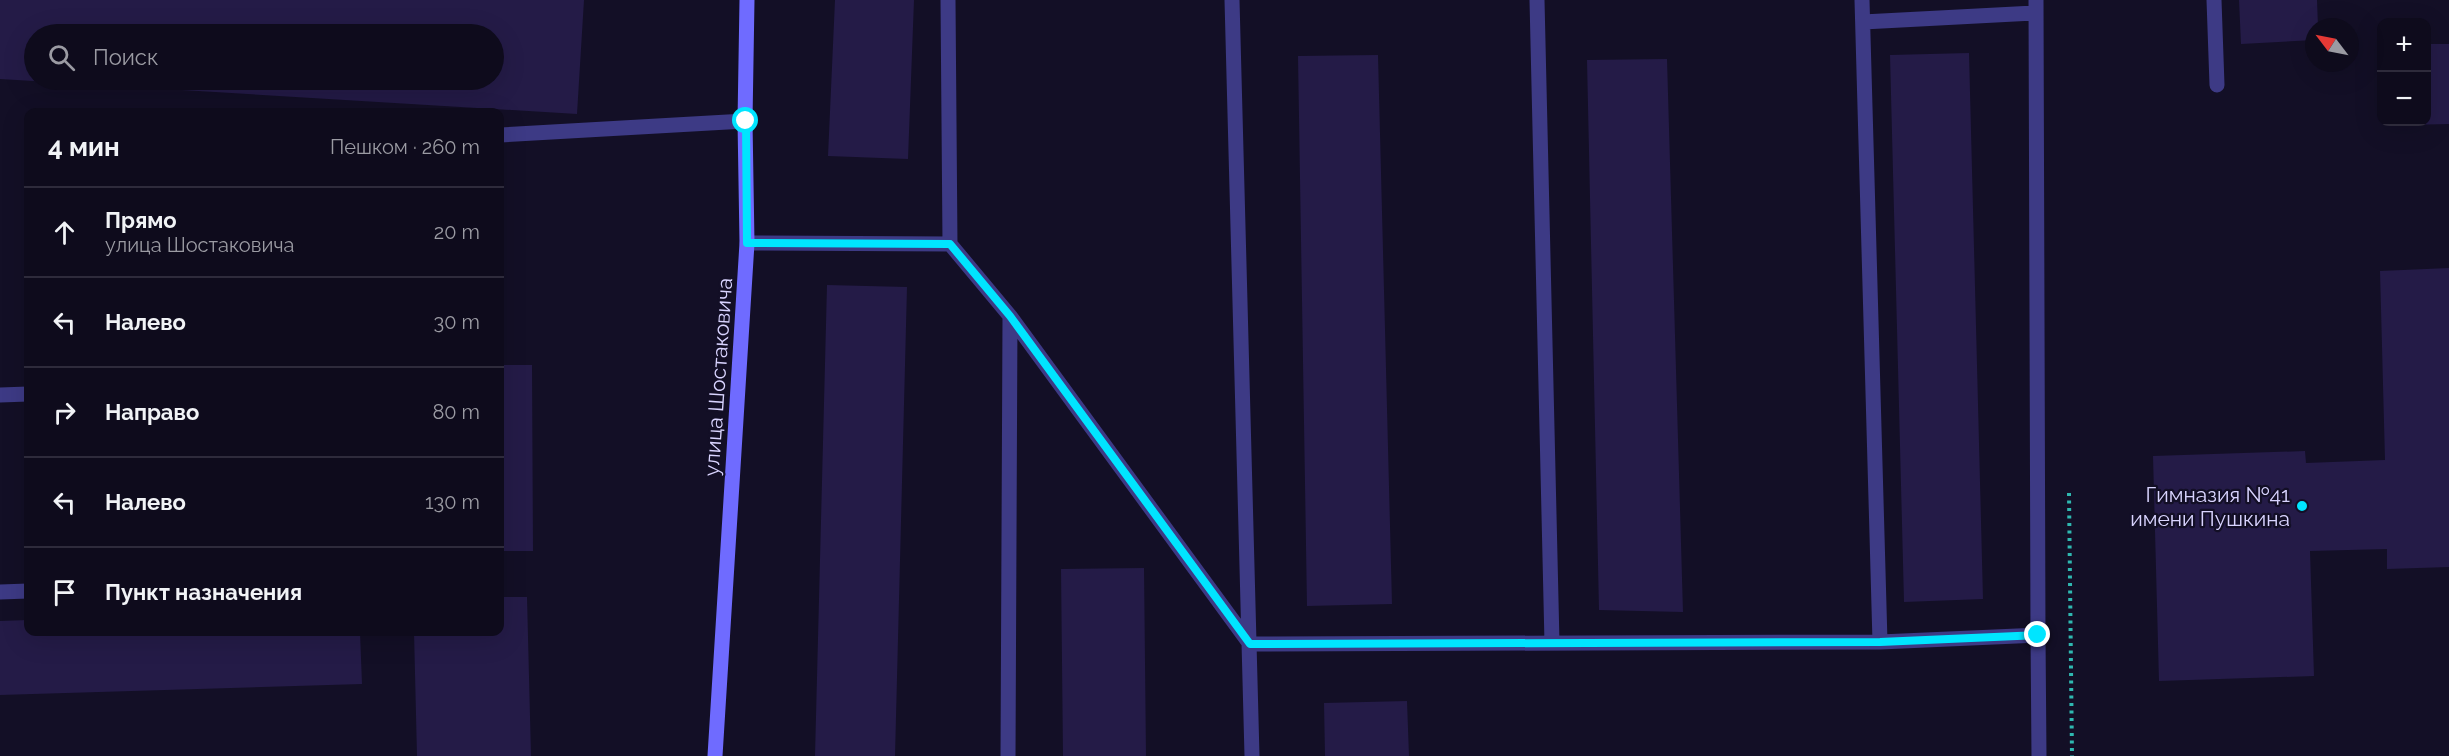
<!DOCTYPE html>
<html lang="ru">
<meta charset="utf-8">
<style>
:root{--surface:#0e0b1c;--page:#1c1929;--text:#f1f3f6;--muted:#9b9ba3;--line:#2e2b3b}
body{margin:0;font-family:Raleway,sans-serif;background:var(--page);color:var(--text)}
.controls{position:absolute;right:18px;top:18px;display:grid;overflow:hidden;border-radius:12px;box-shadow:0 6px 24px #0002}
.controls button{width:54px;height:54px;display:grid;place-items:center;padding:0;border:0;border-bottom:2px solid var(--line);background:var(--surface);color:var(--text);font:30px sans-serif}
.compass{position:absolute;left:2305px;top:18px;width:54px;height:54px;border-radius:50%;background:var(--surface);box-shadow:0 6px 24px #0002;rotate:302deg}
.stop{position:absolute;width:18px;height:18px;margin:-14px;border:4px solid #00e5ff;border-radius:50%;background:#fff}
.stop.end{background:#00e5ff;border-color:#fff;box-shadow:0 2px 6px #0008}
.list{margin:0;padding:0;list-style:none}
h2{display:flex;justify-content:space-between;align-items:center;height:78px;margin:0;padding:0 24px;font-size:26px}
h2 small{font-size:20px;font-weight:400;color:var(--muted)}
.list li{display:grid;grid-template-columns:39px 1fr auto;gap:18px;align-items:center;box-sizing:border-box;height:90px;padding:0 24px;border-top:2px solid var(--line)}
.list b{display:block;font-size:22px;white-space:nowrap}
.list p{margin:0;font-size:20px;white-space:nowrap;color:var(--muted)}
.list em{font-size:20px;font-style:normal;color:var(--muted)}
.icon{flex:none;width:33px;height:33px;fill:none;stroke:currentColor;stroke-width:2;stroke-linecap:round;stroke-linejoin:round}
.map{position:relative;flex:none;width:2449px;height:756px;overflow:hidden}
.search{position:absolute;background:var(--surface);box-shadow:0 6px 24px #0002;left:24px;top:24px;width:480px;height:66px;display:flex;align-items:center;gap:15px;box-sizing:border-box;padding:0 21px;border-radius:33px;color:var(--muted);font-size:22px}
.panel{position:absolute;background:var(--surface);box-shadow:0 6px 24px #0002;left:24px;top:108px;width:480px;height:528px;border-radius:12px}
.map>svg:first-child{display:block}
.building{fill:#241b47;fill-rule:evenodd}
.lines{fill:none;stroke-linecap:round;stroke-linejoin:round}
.path{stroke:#2fb8b0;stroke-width:4;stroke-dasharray:3 4.5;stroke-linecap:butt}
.lane{stroke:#3d3a85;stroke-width:15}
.secondary{stroke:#6f6bff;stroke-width:15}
.route{stroke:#00e5ff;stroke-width:8}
.poi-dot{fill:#00e5ff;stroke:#130f26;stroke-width:2}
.labels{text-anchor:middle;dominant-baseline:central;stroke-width:4.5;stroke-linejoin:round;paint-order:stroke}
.street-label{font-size:21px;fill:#d9d4ff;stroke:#130f26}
.poi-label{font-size:21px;fill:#d9d4ff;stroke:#130f26;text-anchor:end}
</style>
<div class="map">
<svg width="2449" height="756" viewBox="0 0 2449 756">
<rect width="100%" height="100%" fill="#130f26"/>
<path class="building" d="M0 0H584L577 114 0 79ZM34 34H494V80H34Z
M835 0H914L908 159 828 156Z
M2239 0H2317L2318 27H2314V40L2241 44Z
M2426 44H2449V124L2406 125V122H2426Z
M1969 53 1983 599 1904 602 1890 55Z
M1378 55 1392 604 1307 606 1298 56Z
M1667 59 1683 612 1599 610 1587 60Z
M2449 268V567L2387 569V549L2310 551 2314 676 2159 681 2153 456 2305 451 2306 463 2385 460 2380 271Z
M827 285 907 287 895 756H815Z
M500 365H532L533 551H500Z
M1144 568 1146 756H1063L1061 569Z
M500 597H527L531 756H417L414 632H500Z
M28 620V632H360L362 684 0 695V621Z
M1407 701 1409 756H1325L1324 703Z"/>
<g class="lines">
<path class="path" d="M2069 493 2072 756"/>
<path class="lane" d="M948 0 950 244
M1232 0 1252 756
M1537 0 1552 643
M1862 0 1880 642
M2214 0 2217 85
M1863 22 2036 13
M500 135 745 121
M747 243 950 244 1010 316 1250 644 1880 642 2038 635 2036 0
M0 395 28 394
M0 592 28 591
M2038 635 2039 756
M1008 756 1010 316"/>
<path class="secondary" d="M715 756 747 243 745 121 747 0"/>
</g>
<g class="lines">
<path class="route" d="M746 121 747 243 950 244 1010 316 1250 644 1880 642 2038 635"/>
</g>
<circle class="poi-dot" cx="2302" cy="506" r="6"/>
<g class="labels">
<g class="street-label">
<text transform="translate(718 377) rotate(-86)">улица Шостаковича</text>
</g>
<g class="poi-label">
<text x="2290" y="494">Гимназия №41<tspan x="2290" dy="24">имени Пушкина</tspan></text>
</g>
</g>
</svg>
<div class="controls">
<button>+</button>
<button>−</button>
</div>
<svg class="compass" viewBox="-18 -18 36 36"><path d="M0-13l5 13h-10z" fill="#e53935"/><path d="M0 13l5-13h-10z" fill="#9b9ba3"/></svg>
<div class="stop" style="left:746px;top:121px"></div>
<div class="stop end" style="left:2038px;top:635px"></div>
<div class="search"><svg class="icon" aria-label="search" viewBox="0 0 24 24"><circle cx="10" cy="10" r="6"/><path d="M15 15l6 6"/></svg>Поиск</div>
<section class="panel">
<h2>4 мин<small>Пешком · 260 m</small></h2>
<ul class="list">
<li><svg class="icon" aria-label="ahead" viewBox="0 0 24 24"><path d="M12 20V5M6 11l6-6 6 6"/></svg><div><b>Прямо</b><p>улица Шостаковича</p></div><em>20 m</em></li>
<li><svg class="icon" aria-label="left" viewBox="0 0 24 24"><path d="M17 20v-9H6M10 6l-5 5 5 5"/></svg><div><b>Налево</b></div><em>30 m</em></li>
<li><svg class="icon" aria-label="right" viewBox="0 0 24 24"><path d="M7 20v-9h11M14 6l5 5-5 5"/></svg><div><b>Направо</b></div><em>80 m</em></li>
<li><svg class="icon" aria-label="left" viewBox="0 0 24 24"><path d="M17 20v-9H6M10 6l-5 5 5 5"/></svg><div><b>Налево</b></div><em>130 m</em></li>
<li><svg class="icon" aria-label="arrive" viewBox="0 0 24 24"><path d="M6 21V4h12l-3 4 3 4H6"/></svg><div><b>Пункт назначения</b></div></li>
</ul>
</section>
</div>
